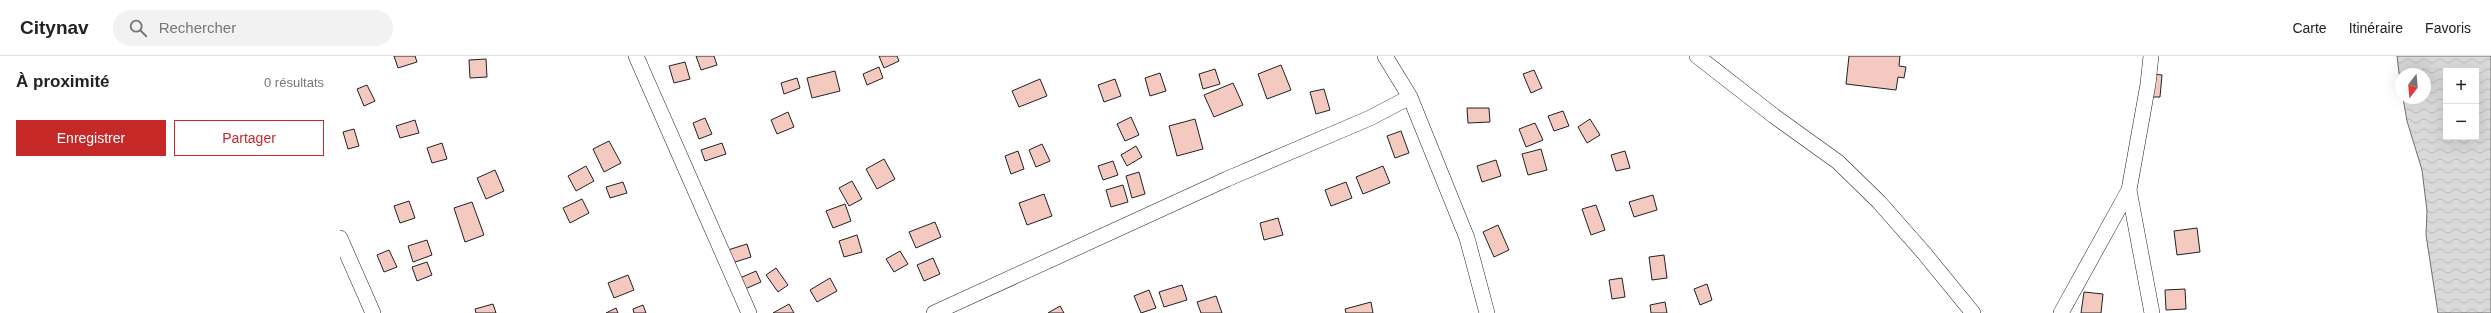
<!DOCTYPE html>
<html lang="fr">
<meta charset="utf-8">
<style>
:root{--surface:#fff;--page:#f2f2f2;--text:#222;--muted:#767676;--line:#e0e0e0;--accent:#c62828}
body{margin:0;font-family:Arial,sans-serif;background:var(--page);color:var(--text)}
.controls{position:absolute;right:12px;top:12px;display:grid;overflow:hidden;border-radius:0px;box-shadow:0 4px 16px #0002}
.controls button{width:36px;height:36px;display:grid;place-items:center;padding:0;border:0;border-bottom:1px solid var(--line);background:var(--surface);color:var(--text);font:20px sans-serif}
.compass{position:absolute;left:2055px;top:12px;width:36px;height:36px;border-radius:50%;background:var(--surface);box-shadow:0 4px 16px #0002;rotate:196deg}
.list{margin:0;padding:0;list-style:none}
h2{display:flex;justify-content:space-between;align-items:center;height:52px;margin:0;padding:0 16px;font-size:17px}
h2 small{font-size:13px;font-weight:400;color:var(--muted)}
.actions{display:flex;gap:8px;padding:12px 16px}
.actions a{flex:1;padding:9px 0;border:1px solid var(--accent);border-radius:0px;text-align:center;font-size:14px;color:var(--accent)}
.actions .main{background:var(--accent);color:#fff}
.icon{flex:none;width:22px;height:22px;fill:none;stroke:currentColor;stroke-width:2;stroke-linecap:round;stroke-linejoin:round}
.map{position:relative;flex:none;width:2151px;height:257px;overflow:hidden}
header{display:flex;align-items:center;gap:24px;box-sizing:border-box;height:56px;padding:0 20px;background:var(--surface);border-bottom:1px solid var(--line)}
header strong{font-size:19px}
nav{display:flex;gap:22px;margin-inline-start:auto;font-size:14px}
.search{width:280px;height:36px;background:var(--page);display:flex;align-items:center;gap:10px;box-sizing:border-box;padding:0 14px;border-radius:22px;color:var(--muted);font-size:15px}
main{display:flex}
aside{flex:1;background:var(--surface)}
.map>svg:first-child{display:block}
.water{fill:url(#water-waves);stroke:#6f6f6f;fill-rule:evenodd}
.building{fill:#f3c9c0;stroke:#222}
.lines{fill:none;stroke-linecap:round;stroke-linejoin:round}
.minor-casing{stroke:#222;stroke-width:16}
.minor{stroke:#fff;stroke-width:15}
</style>
<header>
<strong>Citynav</strong>
<div class="search"><svg class="icon" aria-label="search" viewBox="0 0 24 24"><circle cx="10" cy="10" r="6"/><path d="M15 15l6 6"/></svg>Rechercher</div>
<nav><a>Carte</a><a>Itinéraire</a><a>Favoris</a></nav>
</header>
<main>
<aside>
<h2>À proximité<small>0 résultats</small></h2>
<ul class="list">
</ul>
<div class="actions"><a class="main">Enregistrer</a><a>Partager</a></div>
</aside>
<div class="map">
<svg width="2151" height="257" viewBox="0 0 2151 257">
<defs>
<pattern id="water-waves" width="16" height="10" patternUnits="userSpaceOnUse"><rect width="16" height="10" fill="#d9d9d9"/><path d="M0 5q4-4 8 0t8 0" fill="none" stroke="#bababa"/></pattern>
</defs>
<rect width="100%" height="100%" fill="#fff"/>
<path class="water" d="M2057 0H2151V257H2098L2086 179 2087 155 2082 114 2067 65 2063 42H2085V18H2061V33ZM2106 15H2136V81H2106Z"/>
<path class="building" d="M54 0H75L77 6 58 12Z
M356 0H374L377 9 361 14Z
M539 0H557L559 5 544 12Z
M1509 0H1560L1559 10 1566 11 1564 22 1558 21 1556 34 1506 28Z
M146 3 147 21 130 22 129 4Z
M345 6 350 23 334 27 329 10Z
M941 9 951 34 927 43 918 18Z
M539 11 543 22 527 29 523 18Z
M875 13 880 28 863 33 859 18Z
M1194 14 1202 32 1191 37 1183 18Z
M495 15 500 35 472 42 467 22Z
M820 17 826 35 810 40 805 22Z
M1813 18 1822 19 1820 41H1811Z
M457 22 460 32 444 38 441 27Z
M700 23 707 40 679 51 672 35Z
M775 23 781 40 764 46 758 29Z
M893 27 903 49 874 61 864 39Z
M27 29 35 45 24 50 17 33Z
M984 33 990 54 976 58 970 36Z
M1127 52H1149L1150 66 1128 67Z
M1223 55 1229 70 1214 75 1208 60Z
M448 56 454 71 437 78 431 64Z
M791 61 799 79 785 85 777 68Z
M365 62 372 78 359 83 353 67Z
M855 63 863 93 837 100 829 70Z
M1250 63 1260 79 1247 87 1238 71Z
M75 64 79 77 60 82 56 70Z
M1195 67 1203 84 1186 91 1179 73Z
M14 73 19 90 8 93 3 76Z
M1061 75 1069 97 1055 102 1047 80Z
M269 85 281 107 264 116 253 93Z
M102 87 107 103 92 107 87 92Z
M382 87 386 98 365 105 361 94Z
M702 88 710 105 696 111 689 94Z
M796 90 802 101 787 110 781 99Z
M1201 93 1207 114 1188 119 1182 98Z
M678 95 684 113 671 118 665 100Z
M1285 95 1290 112 1276 115 1271 99Z
M544 103 555 123 537 133 526 113Z
M1156 104 1161 120 1142 126 1137 110Z
M773 105 778 119 763 124 758 110Z
M246 110 254 125 236 135 228 120Z
M1043 110 1050 127 1023 138 1016 121Z
M155 114 164 135 146 143 137 122Z
M799 116 805 138 792 142 786 120Z
M512 125 522 143 509 150 499 132Z
M283 126 287 137 270 142 266 131Z
M1006 126 1012 142 991 150 985 134Z
M783 129 788 146 771 151 766 134Z
M704 138 712 160 687 169 679 147Z
M1313 139 1317 154 1294 161 1289 146Z
M242 143 249 157 230 167 223 152Z
M69 145 75 162 60 167 54 150Z
M132 146 144 179 125 186 114 152Z
M505 148 511 165 493 172 486 155Z
M1256 149 1265 174 1251 179 1242 153Z
M938 162 943 179 924 184 920 167Z
M595 166 601 181 576 192 569 176Z
M1158 169 1169 194 1154 201 1143 176Z
M1857 172 1860 196 1837 199 1834 175Z
M517 179 522 196 504 201 499 185Z
M87 184 92 199 73 206 68 190Z
M407 188 411 201 392 207 388 194Z
M49 194 57 211 44 216 37 199Z
M560 195 568 208 554 216 546 203Z
M1324 199 1327 222 1312 224 1309 201Z
M593 202 600 218 584 225 577 209Z
M87 206 92 219 77 225 72 211Z
M436 212 448 229 438 236 426 219Z
M416 215 421 226 405 233 400 222Z
M288 219 294 234 274 242 268 227Z
M490 222 497 235 477 246 470 234Z
M1282 222 1285 241 1272 243 1269 224Z
M1367 228 1372 244 1360 249 1354 233Z
M842 229 847 244 824 251 819 236Z
M1845 233 1846 253 1826 254 1825 234Z
M809 234 816 252 801 257 794 240Z
M1744 236 1763 238 1761 257H1741Z
M876 240 882 257H861L857 246Z
M1031 246 1033 257H1006L1005 253Z
M1325 246 1327 257H1311L1310 249Z
M153 248 156 257H136L135 253Z
M449 248 454 257H433Z
M303 249 306 257H294L293 253Z
M720 250 724 257H708Z
M276 252 278 257H266Z"/>
<g class="lines">
<g class="minor-casing">
<path id="minor" d="M296 0 409 257
M1045 0 1070 41 1127 182 1147 257
M1357 0 1434 60 1498 106 1539 146 1584 197 1633 257
M1789 134 1812 257
M0 182 33 257
M594 257 887 123 1030 62 1070 41
M1721 257 1789 134 1808 28 1811 0"/>
</g>
<use href="#minor" class="minor"/>
</g>
</svg>
<div class="controls">
<button>+</button>
<button>−</button>
</div>
<svg class="compass" viewBox="-18 -18 36 36"><path d="M0-13l5 13h-10z" fill="#e53935"/><path d="M0 13l5-13h-10z" fill="#767676"/></svg>
</div>
</main>
